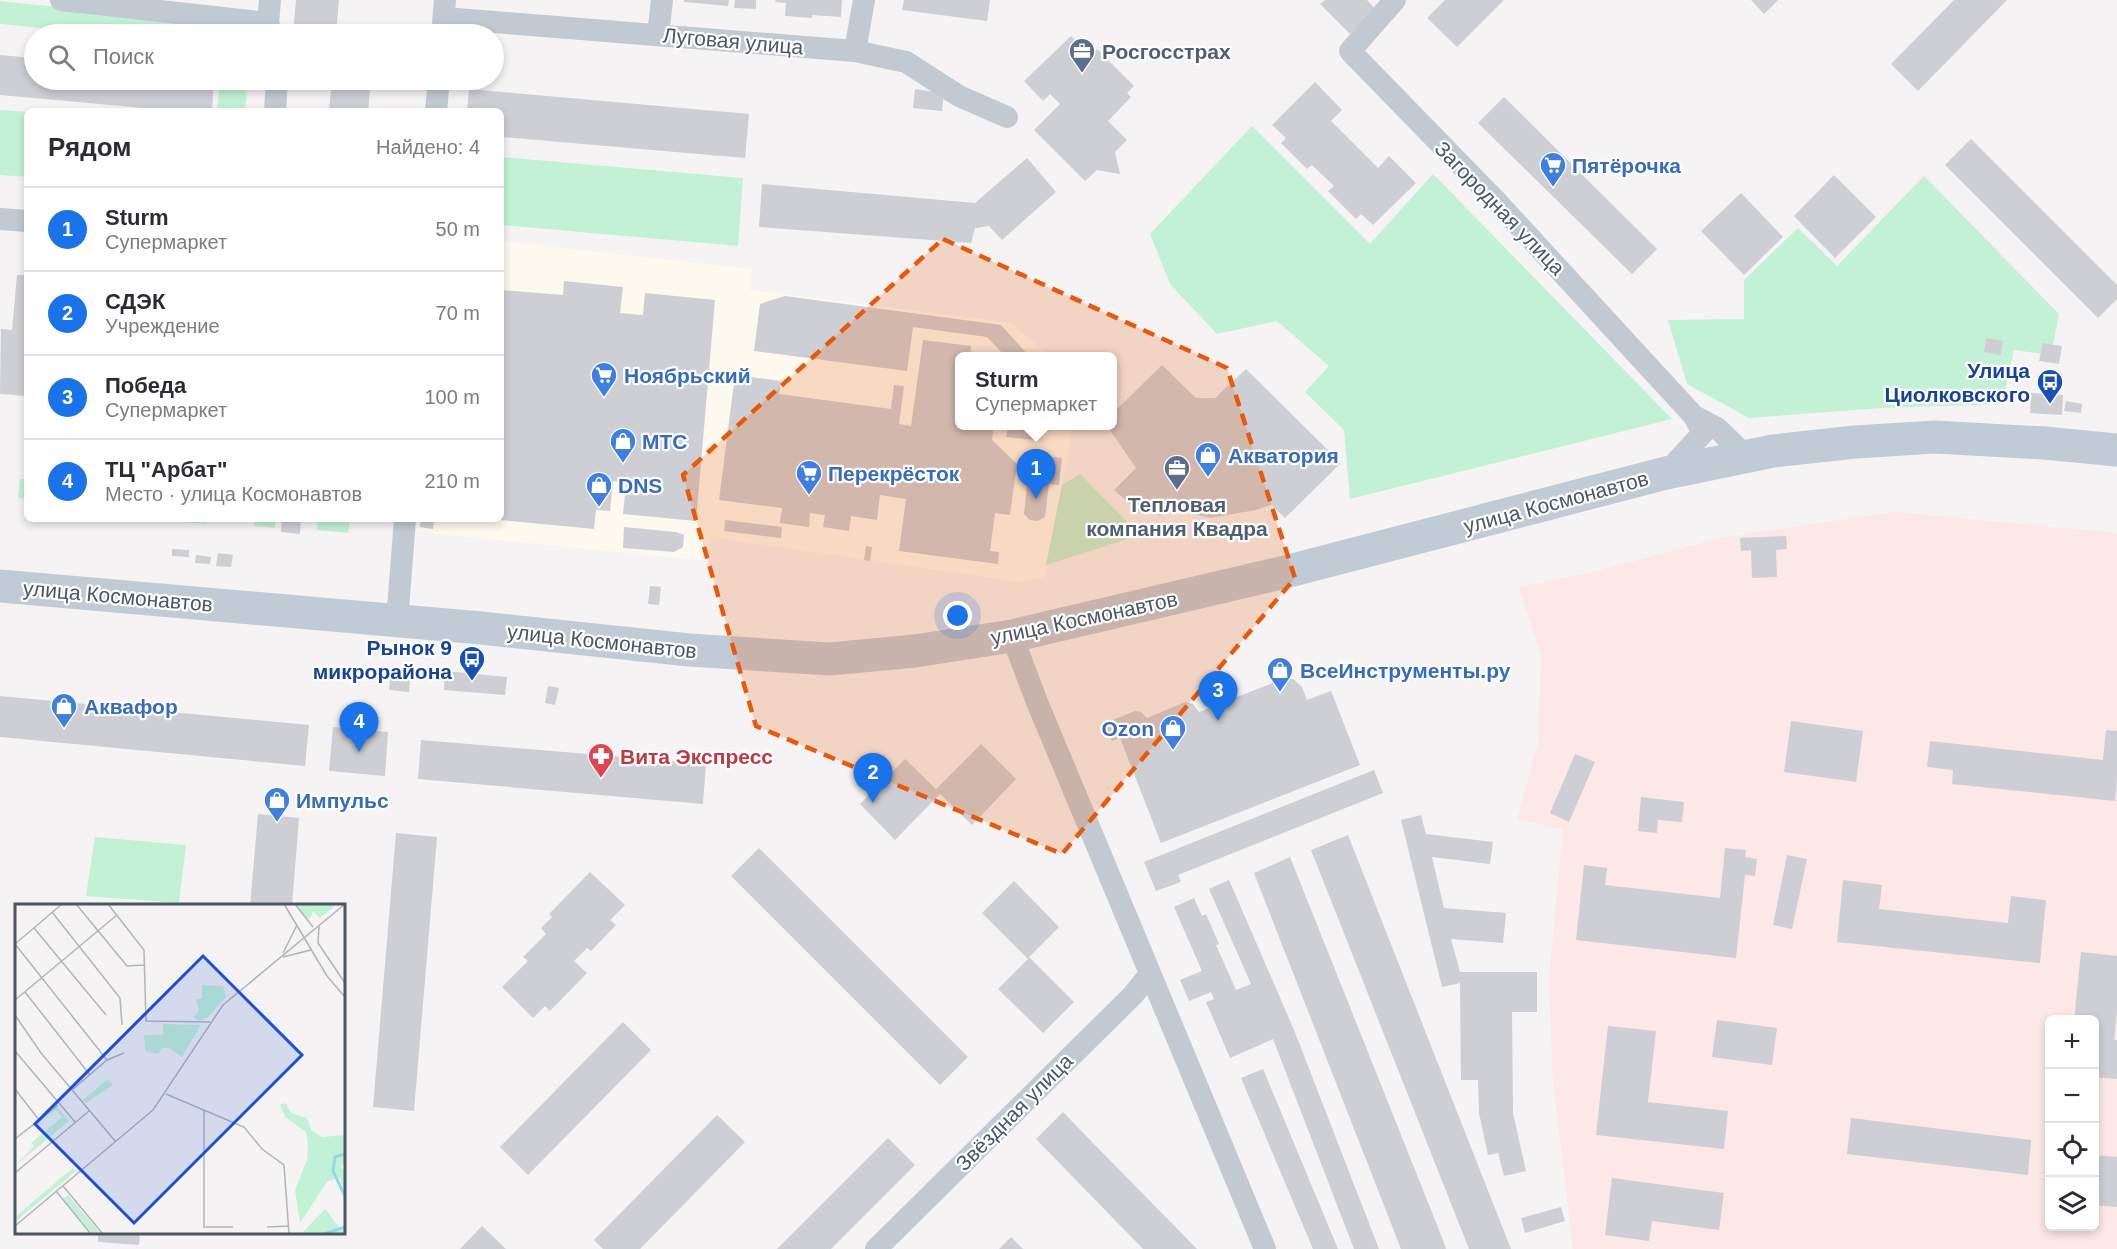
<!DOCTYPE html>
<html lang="ru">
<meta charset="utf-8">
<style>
:root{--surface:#fff;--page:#f7f7f7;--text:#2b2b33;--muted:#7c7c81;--line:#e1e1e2;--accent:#1a73e8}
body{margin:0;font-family:Arial,sans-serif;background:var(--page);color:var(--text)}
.controls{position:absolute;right:18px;bottom:18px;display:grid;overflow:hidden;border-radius:9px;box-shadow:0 3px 9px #0003}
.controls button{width:54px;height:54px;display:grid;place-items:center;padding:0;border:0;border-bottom:2px solid var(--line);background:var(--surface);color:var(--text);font:30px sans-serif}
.you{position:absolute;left:958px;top:616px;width:21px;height:21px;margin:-15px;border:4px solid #fff;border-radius:50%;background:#1a73e8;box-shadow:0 0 0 9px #1a73e833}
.badge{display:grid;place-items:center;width:39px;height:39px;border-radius:50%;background:var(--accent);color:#fff;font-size:20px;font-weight:700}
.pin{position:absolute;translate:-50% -50px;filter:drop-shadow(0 2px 3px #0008)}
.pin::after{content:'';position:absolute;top:32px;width:21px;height:18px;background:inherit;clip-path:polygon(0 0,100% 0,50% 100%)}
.popup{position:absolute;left:955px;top:352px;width:162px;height:78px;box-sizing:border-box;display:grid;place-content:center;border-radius:9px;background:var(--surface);filter:drop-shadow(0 2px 4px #0005);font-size:20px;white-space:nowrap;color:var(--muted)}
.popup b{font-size:22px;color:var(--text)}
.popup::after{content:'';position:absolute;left:50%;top:100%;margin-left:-12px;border:12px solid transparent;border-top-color:var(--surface)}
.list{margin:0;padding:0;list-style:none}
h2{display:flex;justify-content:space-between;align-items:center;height:78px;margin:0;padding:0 24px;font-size:26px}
h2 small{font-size:20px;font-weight:400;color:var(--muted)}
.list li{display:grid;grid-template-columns:39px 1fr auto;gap:18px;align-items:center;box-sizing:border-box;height:84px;padding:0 24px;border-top:2px solid var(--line)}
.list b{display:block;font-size:22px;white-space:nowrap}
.list p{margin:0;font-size:20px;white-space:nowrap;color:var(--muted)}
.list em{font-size:20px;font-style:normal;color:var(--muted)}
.icon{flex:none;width:33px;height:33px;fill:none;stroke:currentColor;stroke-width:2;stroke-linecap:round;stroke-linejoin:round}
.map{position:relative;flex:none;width:2117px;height:1249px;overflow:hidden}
.search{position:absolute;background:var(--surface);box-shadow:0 3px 9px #0003;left:24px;top:24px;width:480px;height:66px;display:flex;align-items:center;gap:15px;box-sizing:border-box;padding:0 21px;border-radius:33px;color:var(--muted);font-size:22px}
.panel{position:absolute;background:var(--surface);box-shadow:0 3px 9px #0003;left:24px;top:108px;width:480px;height:414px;border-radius:9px}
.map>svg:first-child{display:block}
.commercial{fill:#fdf9ef}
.medical{fill:#fce8e6;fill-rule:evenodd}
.green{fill:#c3f1d5}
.building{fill:#cdcfd5}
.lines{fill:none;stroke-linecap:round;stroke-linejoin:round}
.minor{stroke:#c1cad2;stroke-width:22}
.secondary{stroke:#c1cbd6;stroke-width:33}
.marked{fill:#e8590c;fill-opacity:0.2;stroke:#e8590c;stroke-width:4.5;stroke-dasharray:12 8;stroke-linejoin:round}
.labels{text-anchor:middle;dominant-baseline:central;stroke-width:4.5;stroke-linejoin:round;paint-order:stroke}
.street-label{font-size:21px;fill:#4a5661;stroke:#fff}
.service-label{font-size:21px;font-weight:bold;fill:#4e5e75;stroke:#fff;text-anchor:start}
.shop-label{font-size:21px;font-weight:bold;fill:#366cbe;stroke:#fff;text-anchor:start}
.transit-label{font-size:21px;font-weight:bold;fill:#164399;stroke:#fff;text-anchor:end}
.health-label{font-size:21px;font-weight:bold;fill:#be3a42;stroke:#fff;text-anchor:start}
.inset-river{fill:none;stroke:#90daee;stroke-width:3}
.inset-road{fill:none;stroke:#b1b4b9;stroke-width:1.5}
.view{fill:#1d4ed8;fill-opacity:0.15;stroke:#1d4ed8;stroke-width:3}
.inset-edge{fill:none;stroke:#4a5661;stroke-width:3}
</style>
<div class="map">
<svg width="2117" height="1249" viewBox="0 0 2117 1249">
<rect width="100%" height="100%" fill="#f5f3f3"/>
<path class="commercial" d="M501 241 752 269 750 290 1009 322 1051 356H960V426H1073L1045 577 1019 582 710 537 709 561 408 531 409 519H501Z"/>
<path class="medical" d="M1895 512 2117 533V1249H1573L1553 1082 1549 978 1563 829 1517 819 1538 743 1541 655 1519 587 1597 571 1725 537ZM2050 1020H2094V1226H2050Z"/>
<path class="green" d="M0 1 253 27 252 34H100L0 24Z
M220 80H248L245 111H217Z
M0 110 27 112V177L0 175Z
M1252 126 1370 244 1433 174 1672 419 1350 499 1344 430 1305 392 1329 366 1277 321 1217 334 1170 284 1150 234Z
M501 157 743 178 738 246 501 225Z
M1924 176 2059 314 2051 355 2014 350 2002 404 1882 408 1749 418 1687 384 1668 320 1744 319V280L1798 228 1837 266Z
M1080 474 1140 535 1046 565 1062 485Z
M20 479H27V499L18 498Z
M142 519H207V524Z
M255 519H276L275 528 254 526Z
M318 519H350L348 533 317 530Z
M95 837 186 845 179 903 86 896Z"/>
<path class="building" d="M296 0H339L336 34H293Z
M684 0H729L728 6 684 2Z
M735 0H756V9L734 8Z
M776 0H842L841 17 812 15V18L785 16 786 3 775 2Z
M904 0H990L987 21 902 10Z
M1325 0H1367L1375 9 1350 34 1320 4Z
M1445 0H1504L1457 47 1427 18Z
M1751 0H1778L1764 14Z
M1954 0H2007L1918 91 1891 64Z
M1071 36 1091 56 1097 49 1134 86 1127 93 1131 97 1108 121 1127 140 1115 152 1120 174 1097 170 1085 181 1034 130 1060 104 1050 94 1043 101 1024 81Z
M0 55 34 58V80H214L212 111H177L0 95Z
M332 80H371L368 111H329Z
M1315 82 1342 110 1331 121 1378 168 1389 156 1416 183 1373 225 1361 214 1356 219 1328 191 1334 186 1312 165 1307 169 1281 143 1286 138 1272 125Z
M469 89 749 114 745 158 501 137V111H467Z
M915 89 944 93 942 111 913 108Z
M1504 97 1657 249 1632 274 1478 123Z
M1971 139 2117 285V299L2098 318 1945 165Z
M1027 158 1056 192 1002 240 989 226 975 228 971 243 759 227 762 184 975 203Z
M1834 175 1876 217 1835 258 1794 216Z
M1741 193 1783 237 1744 275 1701 231Z
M17 275H27V396L0 394 1 329 12 330Z
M564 281 623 287 620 313 643 315 645 293 715 300 696 521 623 514 626 483 613 481 610 511 596 510 594 529 501 520V290L563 295Z
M785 296 1001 325 1029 356H1005L987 337 913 327 907 371 754 351 760 304Z
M1986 338 2003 341 2001 355 1984 352Z
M923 340 971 346 970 356H960V426H994L992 440 1017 464 1010 515 995 513 990 551 999 552 998 564 899 551 906 499 880 495 877 520 851 516 849 531 823 527 825 515 810 513 809 527 780 523 782 508 719 500 735 375 781 381 779 394 891 409 894 385 904 386 899 424 911 426Z
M2043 343 2062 346 2059 364 2039 361Z
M1162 365 1196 398H1215L1246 369 1341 463 1285 518 1271 505 1256 510 1210 518 1169 508 1160 516 1147 505 1140 513 1114 490 1136 468 1107 426H1112V414Z
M2031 393 2063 395 2062 415 2030 413Z
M2066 401 2082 404 2081 413 2064 411Z
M1008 426H1036L1034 440 1006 437Z
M1030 454 1062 458 1059 485 1049 484 1045 517 1038 521 1030 520 1024 514Z
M421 519H434L433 529 420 527Z
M282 520 301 521 300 534 281 532Z
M725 520 782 527 781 538 724 531Z
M624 527 676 532 684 535 683 547 674 552 623 548Z
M1786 536 1787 549 1776 550 1777 577 1752 578 1751 550 1741 551 1740 538Z
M866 546 872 547 870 561 864 560Z
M172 549 189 550V557L172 556Z
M218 553 233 555 231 567 216 566Z
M196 555 211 557 210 564 195 563Z
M650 586 661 587 659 605 648 604Z
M391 670 411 672 409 692 389 690Z
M445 671 507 677 505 695 444 690Z
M1283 679H1293L1302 687 1307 700 1331 691 1360 765 1161 843 1120 738 1112 741 1105 723 1135 711 1141 712 1147 718 1185 702 1193 704 1199 712Z
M548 686 559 688 555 705 545 703Z
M0 696 309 725 305 766 0 737Z
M1791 721 1863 731 1856 782 1784 772Z
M333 727 388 732 385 776 329 771Z
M2106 730 2117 731V779L2115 801 1952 784 1953 770 1927 767 1930 741 2103 760Z
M421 740 706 764 703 804 418 779Z
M981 744 1016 779 972 825 940 794 895 840 860 804 905 759 936 789Z
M1575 754 1595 762 1569 822 1550 813Z
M1374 770 1383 793 1178 875 1181 882 1156 891 1144 862Z
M1641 797 1684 802 1682 822 1658 820 1657 833 1638 831Z
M258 814 299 818 292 906H250Z
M1421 815 1426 834 1493 842 1490 864 1432 857 1444 908 1506 913 1503 943 1451 939 1460 972H1537V1012H1512L1513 1113 1526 1171 1504 1176 1498 1153 1488 1155 1479 1113 1478 1080H1461L1460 983 1442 987 1401 820Z
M396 833 437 837 414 1111 373 1107Z
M1348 835 1511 1249H1469L1311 850Z
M759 848 968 1057 940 1085 731 876Z
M1725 848 1746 850 1745 857 1757 859 1755 876 1745 875 1736 958 1576 940 1584 865 1607 868 1605 885 1720 898Z
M1787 855 1807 859 1792 929 1773 925Z
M1290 857 1443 1240 1446 1249H1401L1254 873Z
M590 872 625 905 610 920 616 925 591 951 587 948 574 961 587 973 550 1011 545 1006 533 1018 502 987 528 961 523 957 546 934 541 928 552 917 549 914Z
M1229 880 1294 1030 1379 1249H1354L1273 1039 1230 1058 1206 1002 1214 999 1211 992 1189 1001 1180 980 1202 971 1174 907 1194 898 1202 916 1206 914 1219 944 1216 945 1236 990 1251 984 1209 889Z
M1843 880 1882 885 1879 909 2008 923 2011 896 2046 900 2040 963 1837 942Z
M1014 881 1059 927 1029 957 1074 1002 1043 1033 998 989 1028 959 982 913Z
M2081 952 2117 956V1010L2114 1040H2117V1079L2094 1077V1020H2074Z
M1717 1020 1777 1028 1772 1065 1712 1057Z
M623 1022 651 1050 528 1175 500 1147Z
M1608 1026 1656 1031 1648 1102 1728 1111 1724 1149 1596 1135Z
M1263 1069 1338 1249H1313L1241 1078Z
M1063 1112 1091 1141 1197 1249H1143L1036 1139Z
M717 1115 745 1142 640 1249H603L594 1240Z
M1851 1118 2031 1140 2028 1175 1847 1154Z
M888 1138 915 1165 831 1249H777Z
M2094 1155 2117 1157V1207L2094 1205Z
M1612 1178 1724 1193 1719 1230 1652 1221 1649 1241 1605 1235Z
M1561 1207 1565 1221 1525 1233 1521 1218Z
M482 1226 506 1249H460Z
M98 1232H140L139 1245 98 1242Z
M1011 1237 1023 1249H999Z"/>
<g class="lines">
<path class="minor" d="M61 0 268 23
M270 0 268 23 272 34
M1395 0 1350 51 1497 202 1694 416 1703 433 1666 473
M444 18 855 51 906 62 959 96 1007 117
M442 34 445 0
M658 35 662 0
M855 51 864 0
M275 111 277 80
M436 111 439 80
M0 219 27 221
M1694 416 1717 428 1746 456
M397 621 405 519
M1012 636 1037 702 1265 1249
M876 1249 1133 995 1150 974"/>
<path class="secondary" d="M0 586 481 628 689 650 830 659 915 651 1012 636 1289 571 1666 473 1773 451 1855 442 1935 437 2045 443 2117 450"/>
</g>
<path class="marked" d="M943 239 1227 368 1295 578 1062 854 756 726 683 475Z"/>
<defs>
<g id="office-pin" transform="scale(1.35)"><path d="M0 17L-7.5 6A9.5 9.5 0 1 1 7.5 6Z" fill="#5c6f8a" stroke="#fff"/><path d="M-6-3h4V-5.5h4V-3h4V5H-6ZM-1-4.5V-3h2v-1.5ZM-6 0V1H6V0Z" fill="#fff"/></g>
<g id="supermarket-pin" transform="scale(1.35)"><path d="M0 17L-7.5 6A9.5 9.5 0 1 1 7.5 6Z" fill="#3f7fe0" stroke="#fff"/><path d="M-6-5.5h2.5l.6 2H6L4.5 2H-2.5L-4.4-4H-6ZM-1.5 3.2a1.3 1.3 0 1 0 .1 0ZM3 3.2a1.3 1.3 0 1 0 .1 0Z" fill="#fff"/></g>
<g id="bus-pin" transform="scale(1.35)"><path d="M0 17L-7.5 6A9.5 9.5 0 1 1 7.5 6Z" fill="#1a4fb4" stroke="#fff"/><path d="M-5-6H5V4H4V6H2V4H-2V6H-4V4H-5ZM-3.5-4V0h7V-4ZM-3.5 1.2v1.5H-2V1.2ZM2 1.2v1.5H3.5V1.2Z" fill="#fff"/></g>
<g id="shop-pin" transform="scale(1.35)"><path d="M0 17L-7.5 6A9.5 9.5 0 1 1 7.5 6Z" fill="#3f7fe0" stroke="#fff"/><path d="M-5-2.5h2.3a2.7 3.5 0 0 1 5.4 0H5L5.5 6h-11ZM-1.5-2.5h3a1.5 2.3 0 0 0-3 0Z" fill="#fff"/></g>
<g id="pharmacy-pin" transform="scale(1.35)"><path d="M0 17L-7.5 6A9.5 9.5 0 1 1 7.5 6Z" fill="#e0444e" stroke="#fff"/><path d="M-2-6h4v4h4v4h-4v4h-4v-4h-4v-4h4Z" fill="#fff"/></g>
</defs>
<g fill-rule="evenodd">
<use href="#office-pin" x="1082" y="51"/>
<use href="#supermarket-pin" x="1553" y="165"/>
<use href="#supermarket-pin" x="604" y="375"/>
<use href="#bus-pin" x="2050" y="382"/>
<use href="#shop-pin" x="623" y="441"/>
<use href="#shop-pin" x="1208" y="455"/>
<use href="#office-pin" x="1177" y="468"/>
<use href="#supermarket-pin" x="809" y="473"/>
<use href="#shop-pin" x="599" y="485"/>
<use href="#bus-pin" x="472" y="659"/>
<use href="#shop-pin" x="1280" y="670"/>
<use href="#shop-pin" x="64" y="706"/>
<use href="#shop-pin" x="1173" y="728"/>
<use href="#pharmacy-pin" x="601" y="756"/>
<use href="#shop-pin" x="277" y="800"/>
</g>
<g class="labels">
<g class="street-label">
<text transform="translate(733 41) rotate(5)">Луговая улица</text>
<text transform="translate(1500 208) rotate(46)">Загородная улица</text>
<text transform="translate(1556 502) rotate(-15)">улица Космонавтов</text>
<text transform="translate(118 596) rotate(5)">улица Космонавтов</text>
<text transform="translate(1084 618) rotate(-12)">улица Космонавтов</text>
<text transform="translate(602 641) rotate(6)">улица Космонавтов</text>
<text transform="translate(1014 1112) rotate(-45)">Звёздная улица</text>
</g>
<g class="service-label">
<text x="1102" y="51">Росгосстрах</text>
<text x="1177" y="504" text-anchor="middle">Тепловая<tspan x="1177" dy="24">компания Квадра</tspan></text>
</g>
<g class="shop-label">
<text x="1572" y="165">Пятёрочка</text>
<text x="624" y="375">Ноябрьский</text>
<text x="642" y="441">МТС</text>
<text x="1228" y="455">Акватория</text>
<text x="828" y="473">Перекрёсток</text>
<text x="618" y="485">DNS</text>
<text x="1300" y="670">ВсеИнструменты.ру</text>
<text x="84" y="706">Аквафор</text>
<text x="1154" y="728" text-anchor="end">Ozon</text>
<text x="296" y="800">Импульс</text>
</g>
<g class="transit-label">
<text x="2030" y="370">Улица<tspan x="2030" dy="24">Циолковского</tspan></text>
<text x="452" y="647">Рынок 9<tspan x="452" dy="24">микрорайона</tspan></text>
</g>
<g class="health-label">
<text x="620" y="756">Вита Экспресс</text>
</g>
</g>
<g transform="translate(15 904)">
<rect width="330" height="330" fill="#f5f3f3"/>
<path d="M282 0H322L305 14 298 7 295 14H290ZM187 81 208 82 211 93 192 114 184 117 178 113 184 107 181 95H187ZM148 120 186 121 167 153 154 144H147L143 150 130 147 129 131H148ZM93 175 98 181 71 199 68 196ZM270 199 276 209 292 214 296 226 307 233 330 231V259L326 263 330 268V287L324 273 312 278 285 319 280 286 292 256 293 240 291 228 270 213 265 201ZM42 202 54 217 0 262 19 242 16 239 47 213 41 206 7 231ZM58 264 61 267 2 316 0 313ZM53 291 86 330H78L48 295ZM310 305 325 324 330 323V329L286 330Z" fill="#c3f1d5"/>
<path class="inset-river" d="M330 250 320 253 318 267 330 292M309 330 330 323"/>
<path class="inset-road" d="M61 0 112 62 129 61M93 0 129 46 131 117 195 118M269 0 312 72 330 93M280 0 298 23M37 8 105 94 107 121M304 21 303 39 330 79M19 24 91 111M0 40 92 156M0 40 47 0M268 49 282 21M268 53 296 46M10 88 75 171M0 96 102 11M0 111 26 149 101 238M0 147 60 218M0 185 24 216M57 186 92 156 109 149M151 190 229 223 247 245 269 261 274 330M189 206V323H218M0 235 43 201M0 269 74 207M48 282 88 330M41 287 76 330M0 322 138 206 208 101 330 0M252 323 273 322"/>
<path class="view" d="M188 52 287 151 119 319 20 220Z"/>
<rect width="330" height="330" class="inset-edge"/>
</g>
</svg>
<div class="controls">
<button>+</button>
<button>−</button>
<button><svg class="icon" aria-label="locate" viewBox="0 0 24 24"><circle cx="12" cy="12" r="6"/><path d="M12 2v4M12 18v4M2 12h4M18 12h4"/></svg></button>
<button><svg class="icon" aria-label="layers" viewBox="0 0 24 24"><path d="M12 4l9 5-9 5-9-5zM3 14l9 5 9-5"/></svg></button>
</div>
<div class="you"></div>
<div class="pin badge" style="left:1036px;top:499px">1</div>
<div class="popup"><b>Sturm</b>Супермаркет</div>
<div class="pin badge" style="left:873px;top:803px">2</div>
<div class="pin badge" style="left:1218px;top:721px">3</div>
<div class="pin badge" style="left:359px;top:752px">4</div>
<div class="search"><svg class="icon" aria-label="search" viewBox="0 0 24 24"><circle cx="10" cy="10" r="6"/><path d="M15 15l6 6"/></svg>Поиск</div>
<section class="panel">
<h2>Рядом<small>Найдено: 4</small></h2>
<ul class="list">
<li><span class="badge">1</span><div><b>Sturm</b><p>Супермаркет</p></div><em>50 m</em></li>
<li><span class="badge">2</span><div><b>СДЭК</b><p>Учреждение</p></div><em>70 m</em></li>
<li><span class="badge">3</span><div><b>Победа</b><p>Супермаркет</p></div><em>100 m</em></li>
<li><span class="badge">4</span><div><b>ТЦ &quot;Арбат&quot;</b><p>Место · улица Космонавтов</p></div><em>210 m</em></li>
</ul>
</section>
</div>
